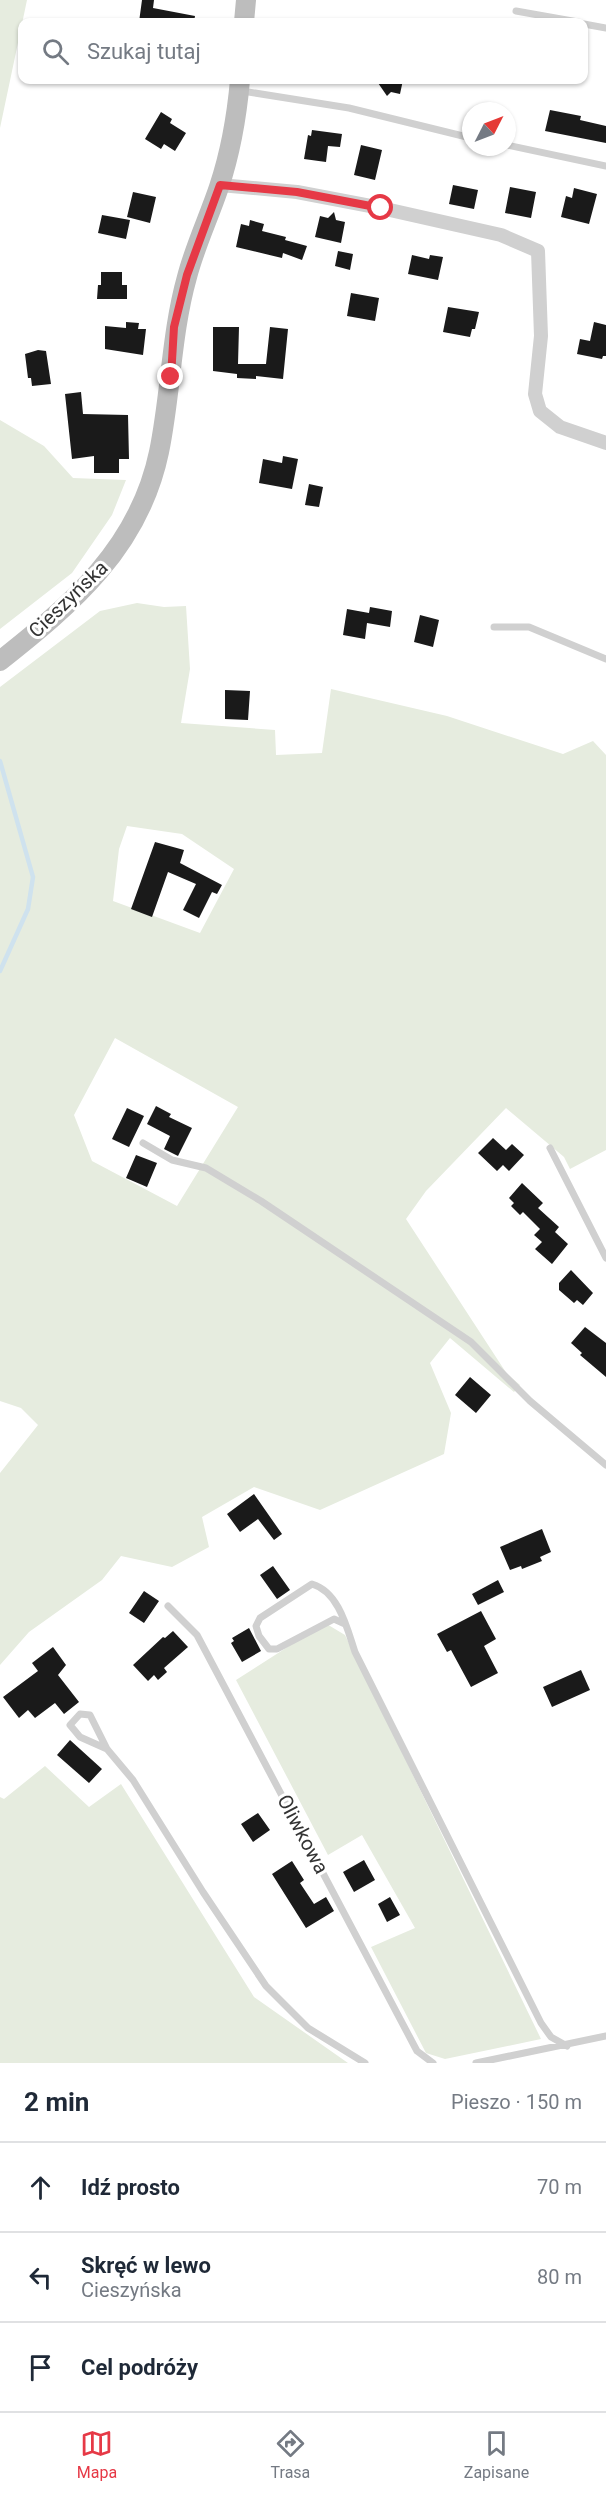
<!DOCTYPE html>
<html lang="pl">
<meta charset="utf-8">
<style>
:root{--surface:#fff;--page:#f6f6f7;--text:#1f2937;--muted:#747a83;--line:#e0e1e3;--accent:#e63946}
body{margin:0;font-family:Roboto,sans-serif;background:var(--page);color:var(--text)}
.compass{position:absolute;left:462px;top:102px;width:54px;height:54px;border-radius:50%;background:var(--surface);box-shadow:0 2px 4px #0004;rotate:48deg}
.stop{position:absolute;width:18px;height:18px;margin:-14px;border:4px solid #e63946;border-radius:50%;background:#fff}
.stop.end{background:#e63946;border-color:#fff;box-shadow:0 2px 6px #0008}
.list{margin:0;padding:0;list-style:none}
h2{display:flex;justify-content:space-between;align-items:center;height:78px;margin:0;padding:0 24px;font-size:26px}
h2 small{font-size:20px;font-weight:400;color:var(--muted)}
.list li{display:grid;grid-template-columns:39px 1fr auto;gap:18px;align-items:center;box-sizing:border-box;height:90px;padding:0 24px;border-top:2px solid var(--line)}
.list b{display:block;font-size:22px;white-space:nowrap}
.list p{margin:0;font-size:20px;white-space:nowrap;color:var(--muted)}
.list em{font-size:20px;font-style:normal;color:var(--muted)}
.icon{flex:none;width:33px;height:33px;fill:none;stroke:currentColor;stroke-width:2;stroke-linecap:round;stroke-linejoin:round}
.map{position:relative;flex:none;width:606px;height:2063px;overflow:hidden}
.search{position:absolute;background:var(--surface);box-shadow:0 2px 4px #0004;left:18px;right:18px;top:18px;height:66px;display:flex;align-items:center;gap:15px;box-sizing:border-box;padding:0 21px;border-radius:12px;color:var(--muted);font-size:22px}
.sheet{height:348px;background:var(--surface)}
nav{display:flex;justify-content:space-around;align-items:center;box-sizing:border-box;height:84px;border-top:2px solid var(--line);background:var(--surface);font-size:16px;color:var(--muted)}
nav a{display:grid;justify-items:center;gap:3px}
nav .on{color:var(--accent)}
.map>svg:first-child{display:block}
.green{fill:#e6ecdf;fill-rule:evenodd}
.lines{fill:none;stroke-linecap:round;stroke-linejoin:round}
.stream{stroke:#cfe2ee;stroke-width:4.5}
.building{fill:#1a1a1a}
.service{stroke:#d0d0d0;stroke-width:7}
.minor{stroke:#d0d0d0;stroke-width:14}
.secondary{stroke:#bdbdbd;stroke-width:20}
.route{stroke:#e63946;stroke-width:8}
.labels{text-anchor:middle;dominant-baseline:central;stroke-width:6;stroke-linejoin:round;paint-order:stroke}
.street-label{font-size:20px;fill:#333;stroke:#fff}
</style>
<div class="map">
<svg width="606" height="2063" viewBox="0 0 606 2063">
<rect width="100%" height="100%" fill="#fff"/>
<path class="green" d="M0 0H27L0 128Z
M0 420 44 446 73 478 126 480 112 515 72 573 0 629Z
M137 603 164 607 186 606 190 669 181 723 275 730 276 755 322 753 331 689 447 716 563 754 593 741 606 755V1150L570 1169 564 1157 506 1108 426 1191 406 1219 507 1374 520 1385 514 1392 450 1338 430 1363 451 1413 444 1454 320 1510 254 1487 202 1517 209 1547 172 1567 121 1556 102 1580 29 1632 0 1665V1473L38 1425 21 1408 0 1401V687L100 611ZM127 826 182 834 234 869 200 933 113 901 119 849ZM115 1038 238 1107 177 1206 92 1161 74 1115Z
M325 1623 345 1635 541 2039 445 2059 426 2053 371 1947 415 1928 362 1835 328 1855 236 1680Z
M45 1766 89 1807 121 1784 254 1997 348 2063H0V1797L4 1799Z"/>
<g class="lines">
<path class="stream" d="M0 761 33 877 28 909 0 971"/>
</g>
<path class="building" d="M142 0H154L153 8 195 16 194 22H139Z
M376 80H403L400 94 391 92 387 96Z
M550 110 581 116 580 120 606 126V143L545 131Z
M161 112 172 119 170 123 186 133 175 151 164 144 161 149 145 139Z
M312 130 342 134 340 147 328 146 326 162 304 159 308 135 311 136Z
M361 145 382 150 375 180 354 175Z
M453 185 478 190 474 209 449 204Z
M510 187 536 192 531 218 505 213Z
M574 188 597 194 589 224 561 217 566 196 572 198Z
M133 192 156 197 150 223 127 217Z
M334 212 336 220 345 222 341 243 315 237 320 216 328 218Z
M102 215 130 220 126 239 98 233Z
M250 220 264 224 262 231 286 237 285 240 307 246 302 260 283 253 282 258 236 247 241 224 249 226Z
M338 251 353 254 350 270 335 266Z
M412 255 429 259 430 255 443 257 438 280 408 274Z
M101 272H122V285H127V299H97L98 285H101Z
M351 293 379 298 375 321 347 316Z
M448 307 479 312 475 329H472L470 337 443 332Z
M126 322 139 323 138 329H146L143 355 105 349V326L126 328Z
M594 322 606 325V356H603L602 359 577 354 580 339 590 341Z
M213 327H239L238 364H266L270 327 288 329 283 379 256 376V379L237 378V374L213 371Z
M38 350 46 351 51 384 32 386 31 378H28L25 354Z
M81 392 83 414 128 415 129 459H119V473H94V456L72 459 65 394Z
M283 456 298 459 292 489 259 483 263 459 282 463Z
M309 484 323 487 319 507 305 505Z
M370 607 392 611 390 627 367 623 365 639 343 635 347 609 369 613Z
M420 615 439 620 433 647 414 642Z
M225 690 250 691 248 720 225 719Z
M155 842 184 850 180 863 222 885 217 894 212 892 199 918 183 910 196 884 168 872 152 917 131 909Z
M156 1106 171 1114 169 1117 192 1128 178 1156 164 1149 170 1136 147 1124Z
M127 1108 144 1116 129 1147 112 1139Z
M493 1138 506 1150 512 1144 524 1155 509 1171 503 1165 497 1171 478 1153Z
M136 1155 157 1163 147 1187 126 1178Z
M522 1183 543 1203 538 1208 559 1227 555 1232 568 1244 552 1264 535 1249 542 1242 534 1235 540 1229 523 1212 520 1215 511 1206 514 1203 509 1198Z
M571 1270 593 1293 583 1305 577 1300 574 1303 559 1290V1283Z
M585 1327 606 1343V1377L580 1355 582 1353 571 1343Z
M470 1377 491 1395 476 1413 455 1395Z
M254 1494 282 1534 274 1540 258 1519 240 1532 227 1514Z
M542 1529 551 1552 540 1557 542 1561 522 1569 521 1566 510 1570 500 1547Z
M273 1566 290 1590 277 1599 260 1575Z
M498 1580 504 1592 478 1605 472 1594Z
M144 1591 159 1601 144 1623 129 1613Z
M481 1611 496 1639 484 1646 498 1673 471 1687 451 1650 447 1652 437 1634Z
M249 1628 261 1651 242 1662 231 1643 234 1641 232 1638Z
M173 1631 188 1647 164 1668 167 1672 158 1680 154 1675 148 1681 133 1665 163 1637 165 1638Z
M53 1647 66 1665 58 1675 79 1702 64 1714 55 1703 35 1718 28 1710 19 1718 3 1697 38 1671 32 1663Z
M581 1670 590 1690 552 1707 543 1687Z
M70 1740 102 1769 89 1783 57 1755Z
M258 1813 270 1830 253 1842 241 1824Z
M364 1860 375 1880 354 1892 343 1872Z
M292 1861 304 1880 300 1883 314 1904 326 1897 334 1911 306 1928 272 1874Z
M390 1897 400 1915 387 1922 378 1904Z"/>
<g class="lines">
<path class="service" d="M516 11 578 22
M584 24 606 28
M242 91 349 108 471 138
M507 145 606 166
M494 627H529L606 659
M143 1143 172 1160 206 1168 261 1201 471 1342 530 1401 606 1465
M550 1148 606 1258
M168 1606 197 1635 417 2051 433 2063
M345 1624 334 1619 277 1649H269L259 1636 256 1626 260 1618 312 1584C339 1592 347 1628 355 1652L541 2023 551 2037 567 2046
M107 1749 80 1737 70 1725 80 1714 90 1715 107 1749 133 1780 203 1892 266 1986 308 2028 365 2063
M476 2063 606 2036"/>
<path class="minor" d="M220 185 297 192 381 208 501 235 538 251 541 336 535 394 540 411 560 427 606 443"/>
<path class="secondary" d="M244 22 246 0
M0 661C72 604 139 548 159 452 171 394 171 334 187 277 195 246 209 217 219 187 230 154 237 114 240 80"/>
</g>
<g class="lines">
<path class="route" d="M171 377 174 327 187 275 220 185 297 192 381 208"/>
</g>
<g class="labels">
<g class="street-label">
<text transform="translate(68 599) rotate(-44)">Cieszyńska</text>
<text transform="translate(303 1834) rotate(62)">Oliwkowa</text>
</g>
</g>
</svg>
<svg class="compass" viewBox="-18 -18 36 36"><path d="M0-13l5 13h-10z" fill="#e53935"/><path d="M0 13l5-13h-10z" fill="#747a83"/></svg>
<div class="stop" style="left:381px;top:208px"></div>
<div class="stop end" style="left:171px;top:377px"></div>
<div class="search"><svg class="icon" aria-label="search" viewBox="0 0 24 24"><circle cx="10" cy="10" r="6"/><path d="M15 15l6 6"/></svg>Szukaj tutaj</div>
</div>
<section class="sheet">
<h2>2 min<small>Pieszo · 150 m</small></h2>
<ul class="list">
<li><svg class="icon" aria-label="ahead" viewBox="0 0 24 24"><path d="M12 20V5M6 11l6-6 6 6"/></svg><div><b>Idź prosto</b></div><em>70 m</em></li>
<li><svg class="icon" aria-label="left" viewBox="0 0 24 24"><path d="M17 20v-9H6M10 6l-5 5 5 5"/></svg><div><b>Skręć w lewo</b><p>Cieszyńska</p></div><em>80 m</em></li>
<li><svg class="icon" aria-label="arrive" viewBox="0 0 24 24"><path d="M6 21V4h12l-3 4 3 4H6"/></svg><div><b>Cel podróży</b></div></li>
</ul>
</section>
<nav>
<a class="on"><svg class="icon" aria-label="map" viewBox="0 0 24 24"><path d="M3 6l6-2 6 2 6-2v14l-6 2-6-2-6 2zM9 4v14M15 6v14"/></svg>Mapa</a>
<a><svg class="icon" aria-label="directions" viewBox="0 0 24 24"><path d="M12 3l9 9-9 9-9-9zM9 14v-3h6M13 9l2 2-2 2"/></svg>Trasa</a>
<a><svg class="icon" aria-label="saved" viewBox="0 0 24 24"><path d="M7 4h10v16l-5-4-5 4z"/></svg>Zapisane</a>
</nav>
